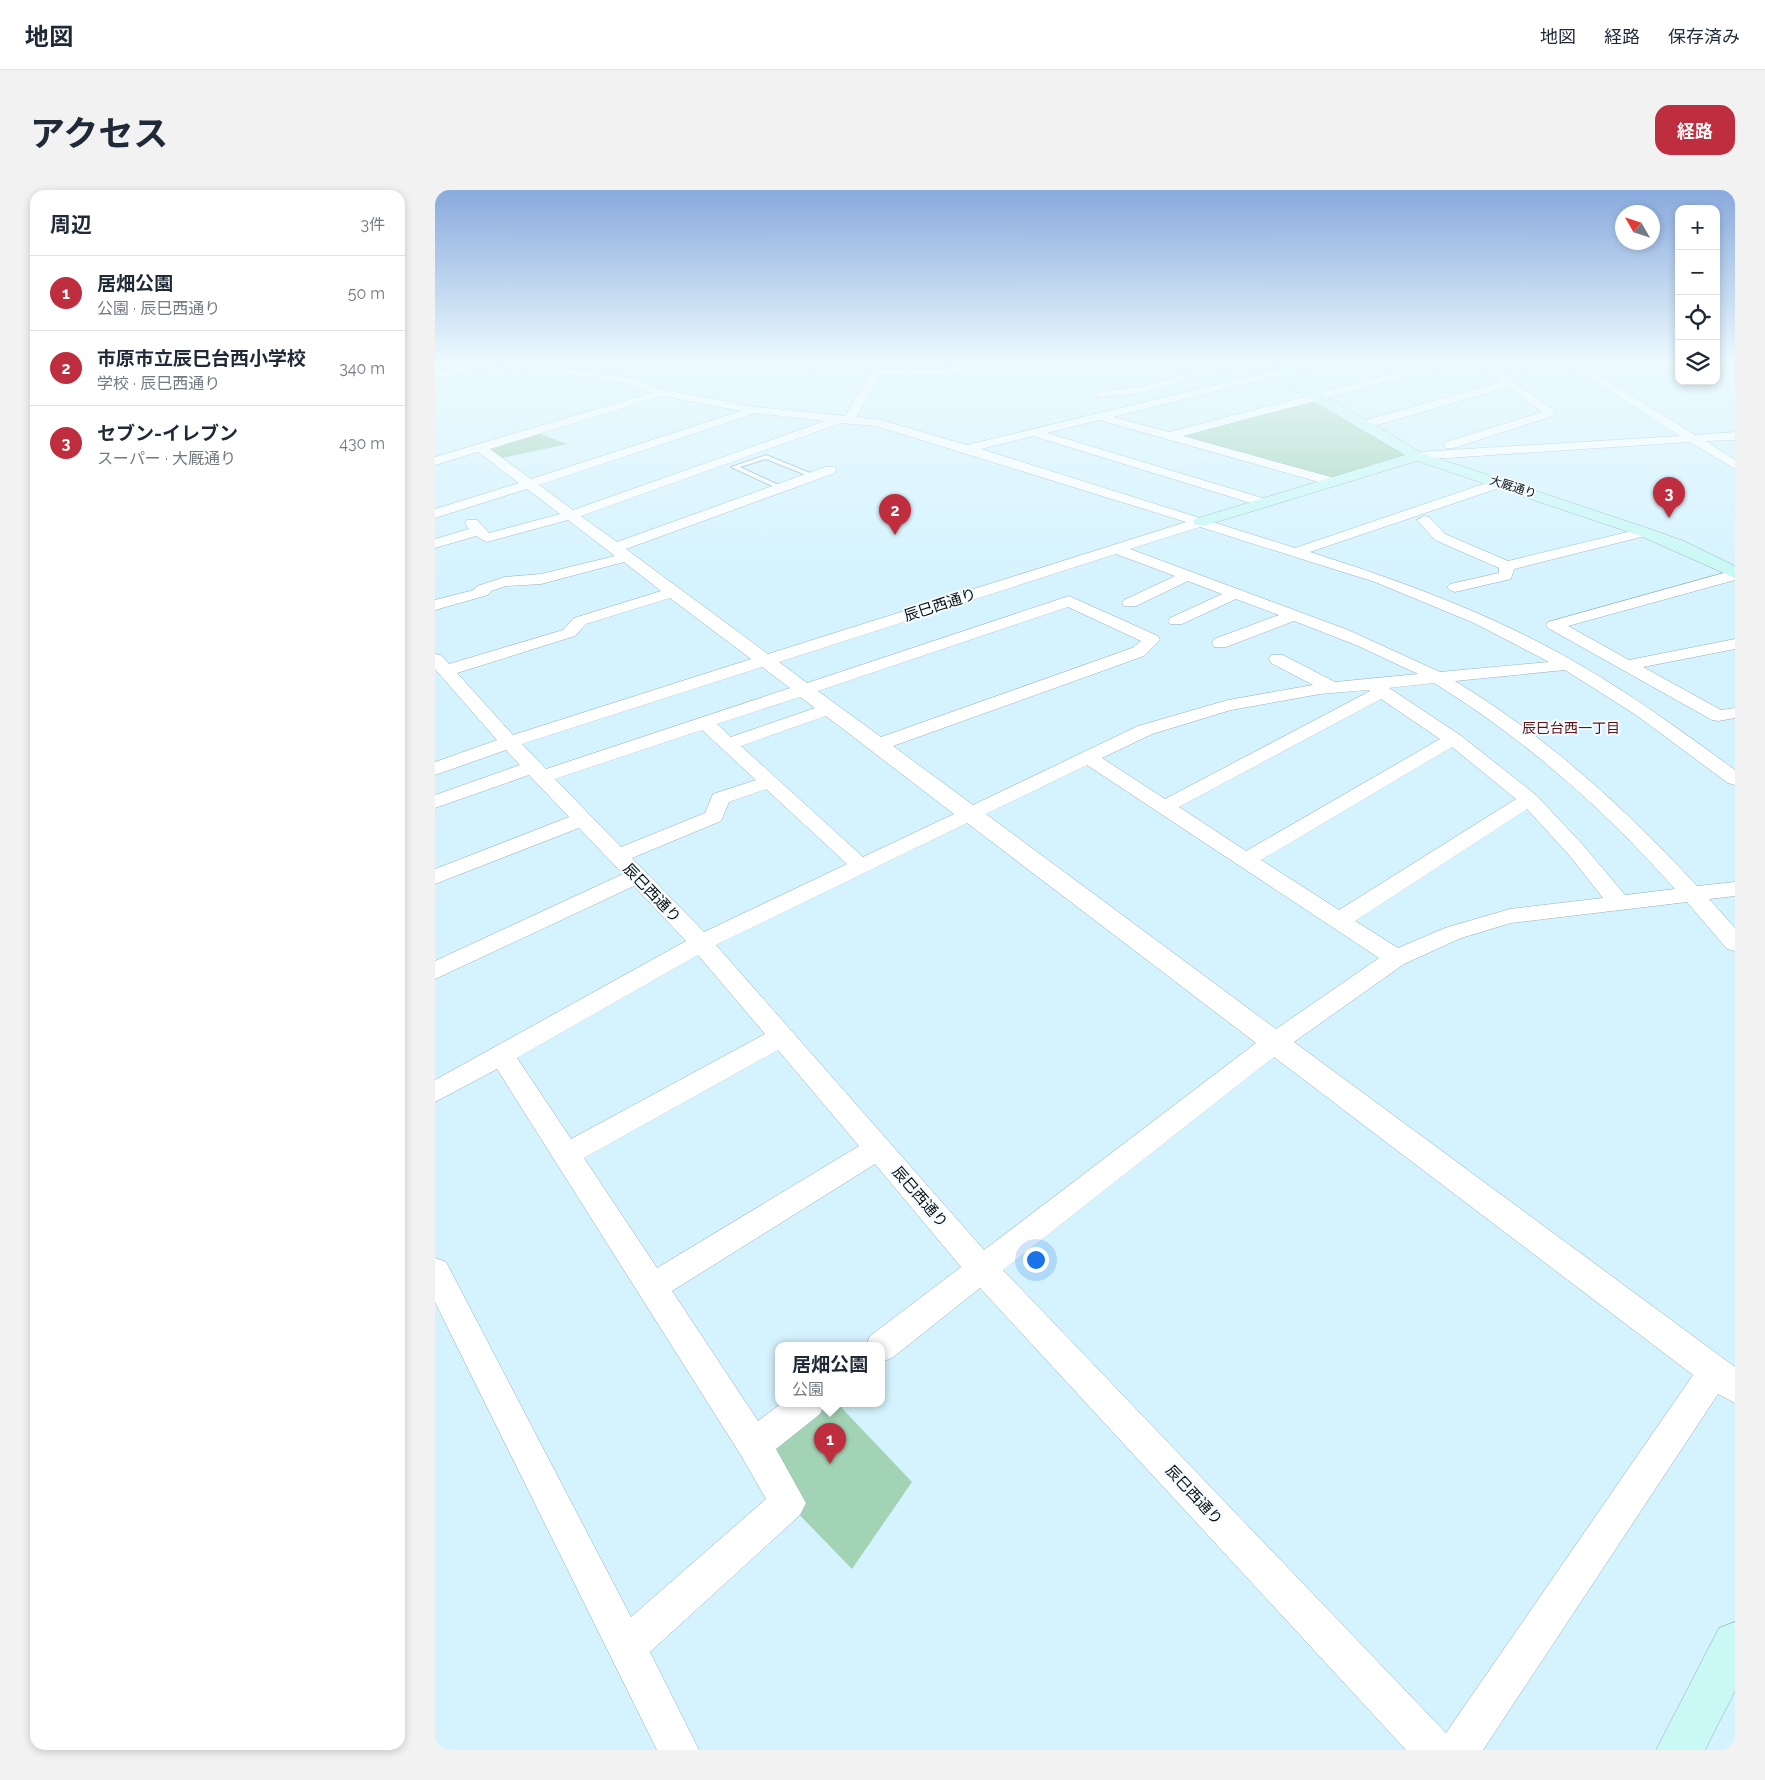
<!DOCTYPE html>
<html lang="ja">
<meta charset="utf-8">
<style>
:root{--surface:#fff;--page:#f2f2f3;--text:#1f2937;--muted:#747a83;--line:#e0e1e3;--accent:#bf2e3e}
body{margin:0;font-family:Raleway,"Noto Sans JP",sans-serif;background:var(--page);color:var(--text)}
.controls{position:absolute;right:15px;top:15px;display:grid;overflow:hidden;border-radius:10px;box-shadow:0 2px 8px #0003}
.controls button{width:45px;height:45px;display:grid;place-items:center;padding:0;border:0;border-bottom:1px solid var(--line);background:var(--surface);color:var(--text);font:25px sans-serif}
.compass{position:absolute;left:1180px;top:15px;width:45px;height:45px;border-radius:50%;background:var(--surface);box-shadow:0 2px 8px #0003;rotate:309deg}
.you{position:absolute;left:600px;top:1069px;width:18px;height:18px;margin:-12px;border:4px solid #fff;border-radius:50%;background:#1a73e8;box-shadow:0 0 0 8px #1a73e833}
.badge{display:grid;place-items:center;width:32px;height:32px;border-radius:50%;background:var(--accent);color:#fff;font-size:16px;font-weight:700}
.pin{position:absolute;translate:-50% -41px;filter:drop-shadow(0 1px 2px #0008)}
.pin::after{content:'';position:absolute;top:26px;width:18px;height:15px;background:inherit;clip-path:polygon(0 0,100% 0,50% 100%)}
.popup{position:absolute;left:340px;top:1152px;width:110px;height:65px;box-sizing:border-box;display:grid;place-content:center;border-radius:10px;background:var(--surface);filter:drop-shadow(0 1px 4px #0005);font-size:16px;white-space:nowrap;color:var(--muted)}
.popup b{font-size:19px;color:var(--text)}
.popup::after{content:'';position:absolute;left:50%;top:100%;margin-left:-10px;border:10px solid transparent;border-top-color:var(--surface)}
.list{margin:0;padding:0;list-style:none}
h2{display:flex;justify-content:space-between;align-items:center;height:65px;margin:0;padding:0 20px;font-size:21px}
h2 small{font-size:16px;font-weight:400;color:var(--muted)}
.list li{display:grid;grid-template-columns:32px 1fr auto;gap:15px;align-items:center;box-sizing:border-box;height:75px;padding:0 20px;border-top:1px solid var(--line)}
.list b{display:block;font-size:19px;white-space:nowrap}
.list p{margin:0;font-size:16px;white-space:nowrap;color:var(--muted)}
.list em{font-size:16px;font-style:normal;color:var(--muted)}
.icon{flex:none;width:28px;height:28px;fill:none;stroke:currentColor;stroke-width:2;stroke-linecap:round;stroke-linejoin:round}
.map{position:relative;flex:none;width:1300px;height:1560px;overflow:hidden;border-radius:15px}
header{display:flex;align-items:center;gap:30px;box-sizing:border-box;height:70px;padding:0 25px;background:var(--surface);border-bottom:1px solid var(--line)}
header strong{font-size:24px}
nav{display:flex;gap:28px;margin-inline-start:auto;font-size:18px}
.intro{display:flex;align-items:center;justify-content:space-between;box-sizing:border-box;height:120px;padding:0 30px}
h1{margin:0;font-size:35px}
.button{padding:12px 22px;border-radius:15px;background:var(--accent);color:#fff;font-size:18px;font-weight:700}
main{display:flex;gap:30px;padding:0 30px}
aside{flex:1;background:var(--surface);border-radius:15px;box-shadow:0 2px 8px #0003}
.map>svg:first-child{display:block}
.green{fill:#a3d3b5}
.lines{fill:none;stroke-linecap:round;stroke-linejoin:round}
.lane-casing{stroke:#93afb9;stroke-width:2}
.street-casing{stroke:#93afb9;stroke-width:1}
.secondary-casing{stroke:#93afb9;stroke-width:1}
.lane{fill:#fff;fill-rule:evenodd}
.street{fill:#fff;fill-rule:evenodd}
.secondary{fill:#c9f8f5;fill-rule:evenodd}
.labels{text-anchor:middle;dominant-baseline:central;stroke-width:4;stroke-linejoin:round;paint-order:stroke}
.far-street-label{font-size:12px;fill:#061014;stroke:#f6fcfe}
.far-neighbourhood-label{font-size:14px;fill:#59141a;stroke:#f6fcfe}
.street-label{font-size:15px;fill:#061014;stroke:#f6fcfe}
</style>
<header>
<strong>地図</strong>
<nav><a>地図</a><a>経路</a><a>保存済み</a></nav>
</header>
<div class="intro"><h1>アクセス</h1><a class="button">経路</a></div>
<main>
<aside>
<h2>周辺<small>3件</small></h2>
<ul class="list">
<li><span class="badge">1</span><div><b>居畑公園</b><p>公園 · 辰巳西通り</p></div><em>50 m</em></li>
<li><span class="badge">2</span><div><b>市原市立辰巳台西小学校</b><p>学校 · 辰巳西通り</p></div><em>340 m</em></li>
<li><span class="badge">3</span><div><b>セブン-イレブン</b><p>スーパー · 大厩通り</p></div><em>430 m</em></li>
</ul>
</aside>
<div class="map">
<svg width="1300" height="1560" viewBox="0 0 1300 1560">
<rect width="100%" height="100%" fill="#d5f3fe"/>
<path class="green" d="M881 207 982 266 898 292 734 246Z
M100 242 132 254 62 269 46 258Z
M373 1213H402L477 1292 417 1379 353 1313 319 1255Z"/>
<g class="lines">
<g class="lane-casing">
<path id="lane" d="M331 265 380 285 381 286 376 287 331 269 305 277 348 297 349 298 346 300 296 277Z"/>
</g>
<g class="street-casing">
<path id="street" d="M51 172H84L191 187 229 200 321 217 410 226 436 182 431 172H441L445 179 537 178 532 172H543L549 179 543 184 445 185 421 227 446 230 532 255 875 172H891L890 174 678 227 734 242 1004 172H1020L1019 174 748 246 903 289 905 292 898 296 664 230 612 243 834 310 836 313 834 316 829 317 598 246 546 259 860 358 1060 290H1070L1072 293 1070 296 875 362C966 391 1057 424 1140 472 1196 504 1248 542 1300 580V595L1293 593 1201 525 1130 480 1020 491C1112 547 1190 618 1262 696L1300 692V706L1274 709 1300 738V761L1292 759 1252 712 1076 733 1026 748 969 774 859 852 1300 1177V1213L1283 1204 1048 1560H971L545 1098 457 1168 446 1172V1155H431L435 1146 526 1077 440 974 237 1101 323 1231 347 1213H390L385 1224 341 1259 371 1313 365 1325 215 1462 264 1560H222L0 1112V1068L11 1072 196 1427 331 1309 307 1267 62 879 0 912V890L251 751 199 696 0 789V771L188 684 144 638 0 694V679L134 627 94 585 0 618V605L85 575 71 560 0 585V572L62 550 0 479V464L6 465 14 474 128 440 139 428 226 401 189 372 106 394 71 396 56 401 53 405 0 420V410L39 400 42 396 70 387 106 384 180 366 133 330 52 352 41 346 0 358V349L34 339 30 333 32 330H42L54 343 125 324 92 299 0 328V319L84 293 43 262 0 275V267L216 203 189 193 65 175 0 188V182ZM227 206 306 221 96 289 55 259ZM321 223 390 231 138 320 104 295ZM406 233 441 236 751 332 333 464 191 359 400 283 401 280 400 277H390L182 352 146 326ZM765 337 940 392 1039 433 1114 472 1005 482 913 440 695 359ZM681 364 740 386 689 410 687 413 689 416H701L753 391 787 404 735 428 733 431 735 434H747L801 409 844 425 779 449 777 453 779 457H791L859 431 921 455 983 484 900 492 848 465H836L834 469 836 473 878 495 793 510 703 536 538 615 458 556 709 466 725 450 723 446 634 406 372 493 344 472ZM235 408 316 469 78 545 22 483 140 446 151 434ZM633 417 706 451 697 458 446 547 383 501ZM327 477 355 498 111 579 87 554ZM999 493C1091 550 1169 619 1240 699L1190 705 1148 655 1101 605 1025 545 954 498ZM933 500 935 501 730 609 667 568 717 544 796 520 885 504ZM365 507 380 518 296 547 282 534ZM946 509 1005 549 811 661 744 617ZM391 526 519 624 428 667 306 556ZM267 540 321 590 278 604 270 623 186 657 120 589ZM1017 557 1081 609 904 720 826 670ZM652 575 944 768 841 839 551 624ZM331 599 412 674 269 742 197 668 286 631 294 612ZM1092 619 1134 665 1168 708 1075 719 1010 738 963 758 920 731ZM532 633 821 853 549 1060 281 755ZM263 765 330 844 136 949 82 868ZM343 860 424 956 222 1078 149 968ZM839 867 1258 1185 1011 1543 568 1080Z
M374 172H384L388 181 387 183H379Z
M673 172H731C724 179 680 179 673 172Z
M795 172H810L708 203 665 207 659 204 665 201 707 197Z
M1041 172H1052L1117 219 1120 224 1118 226 1019 258H1011L1009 255 1011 252 1107 222 1073 197 932 238 928 239 922 235 924 232 1066 192Z
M1130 172H1142L1260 245 1300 242V250L1271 251 1300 270V279L1255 252 982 270 976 266 982 262 1245 246Z
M989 326 994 327 1010 344 1073 371 1209 338 1216 342 1214 345 1079 379 1076 389 1020 402 1015 400 1012 397 1015 394 1064 383V378L1000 350 982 330Z
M1300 380V390L1133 436 1194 470 1300 449V459L1208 477 1286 520 1300 518V528L1283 531 1277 530 1113 438 1111 435 1113 432Z"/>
</g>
<g class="secondary-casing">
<path id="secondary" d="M839 172H851L868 193 987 263 1215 339 1249 351 1300 376V388L1203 345 982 271 772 335H760L758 332 760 329 970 265 858 199Z
M1300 1432V1501L1270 1560H1221L1284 1438Z"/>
</g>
<use href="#lane" class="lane"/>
<use href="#street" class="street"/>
<use href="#secondary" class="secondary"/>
</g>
<linearGradient id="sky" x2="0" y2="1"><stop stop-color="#89aadd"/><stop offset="0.44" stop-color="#ecfaff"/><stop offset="1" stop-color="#ecfaff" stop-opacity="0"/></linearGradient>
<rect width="1300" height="390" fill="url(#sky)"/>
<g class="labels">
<g class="far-street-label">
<text transform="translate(1078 297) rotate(18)">大厩通り</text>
</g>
<g class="far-neighbourhood-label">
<text x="1136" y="538">辰巳台西一丁目</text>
</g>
<g class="street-label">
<text transform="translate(505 415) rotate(-18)">辰巳西通り</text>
<text transform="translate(217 703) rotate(46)">辰巳西通り</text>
<text transform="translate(485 1007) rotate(49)">辰巳西通り</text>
<text transform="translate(759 1305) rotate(47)">辰巳西通り</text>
</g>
</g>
</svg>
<div class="controls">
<button>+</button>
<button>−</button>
<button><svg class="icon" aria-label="locate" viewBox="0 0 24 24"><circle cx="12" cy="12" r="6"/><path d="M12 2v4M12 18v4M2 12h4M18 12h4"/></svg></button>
<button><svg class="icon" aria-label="layers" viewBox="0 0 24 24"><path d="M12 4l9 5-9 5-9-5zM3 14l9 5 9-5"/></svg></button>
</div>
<svg class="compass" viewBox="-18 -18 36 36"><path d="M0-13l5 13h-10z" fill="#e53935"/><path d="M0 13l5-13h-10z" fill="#747a83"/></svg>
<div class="you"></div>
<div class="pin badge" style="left:395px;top:1274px">1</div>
<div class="popup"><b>居畑公園</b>公園</div>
<div class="pin badge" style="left:460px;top:345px">2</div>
<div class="pin badge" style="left:1234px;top:328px">3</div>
</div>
</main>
